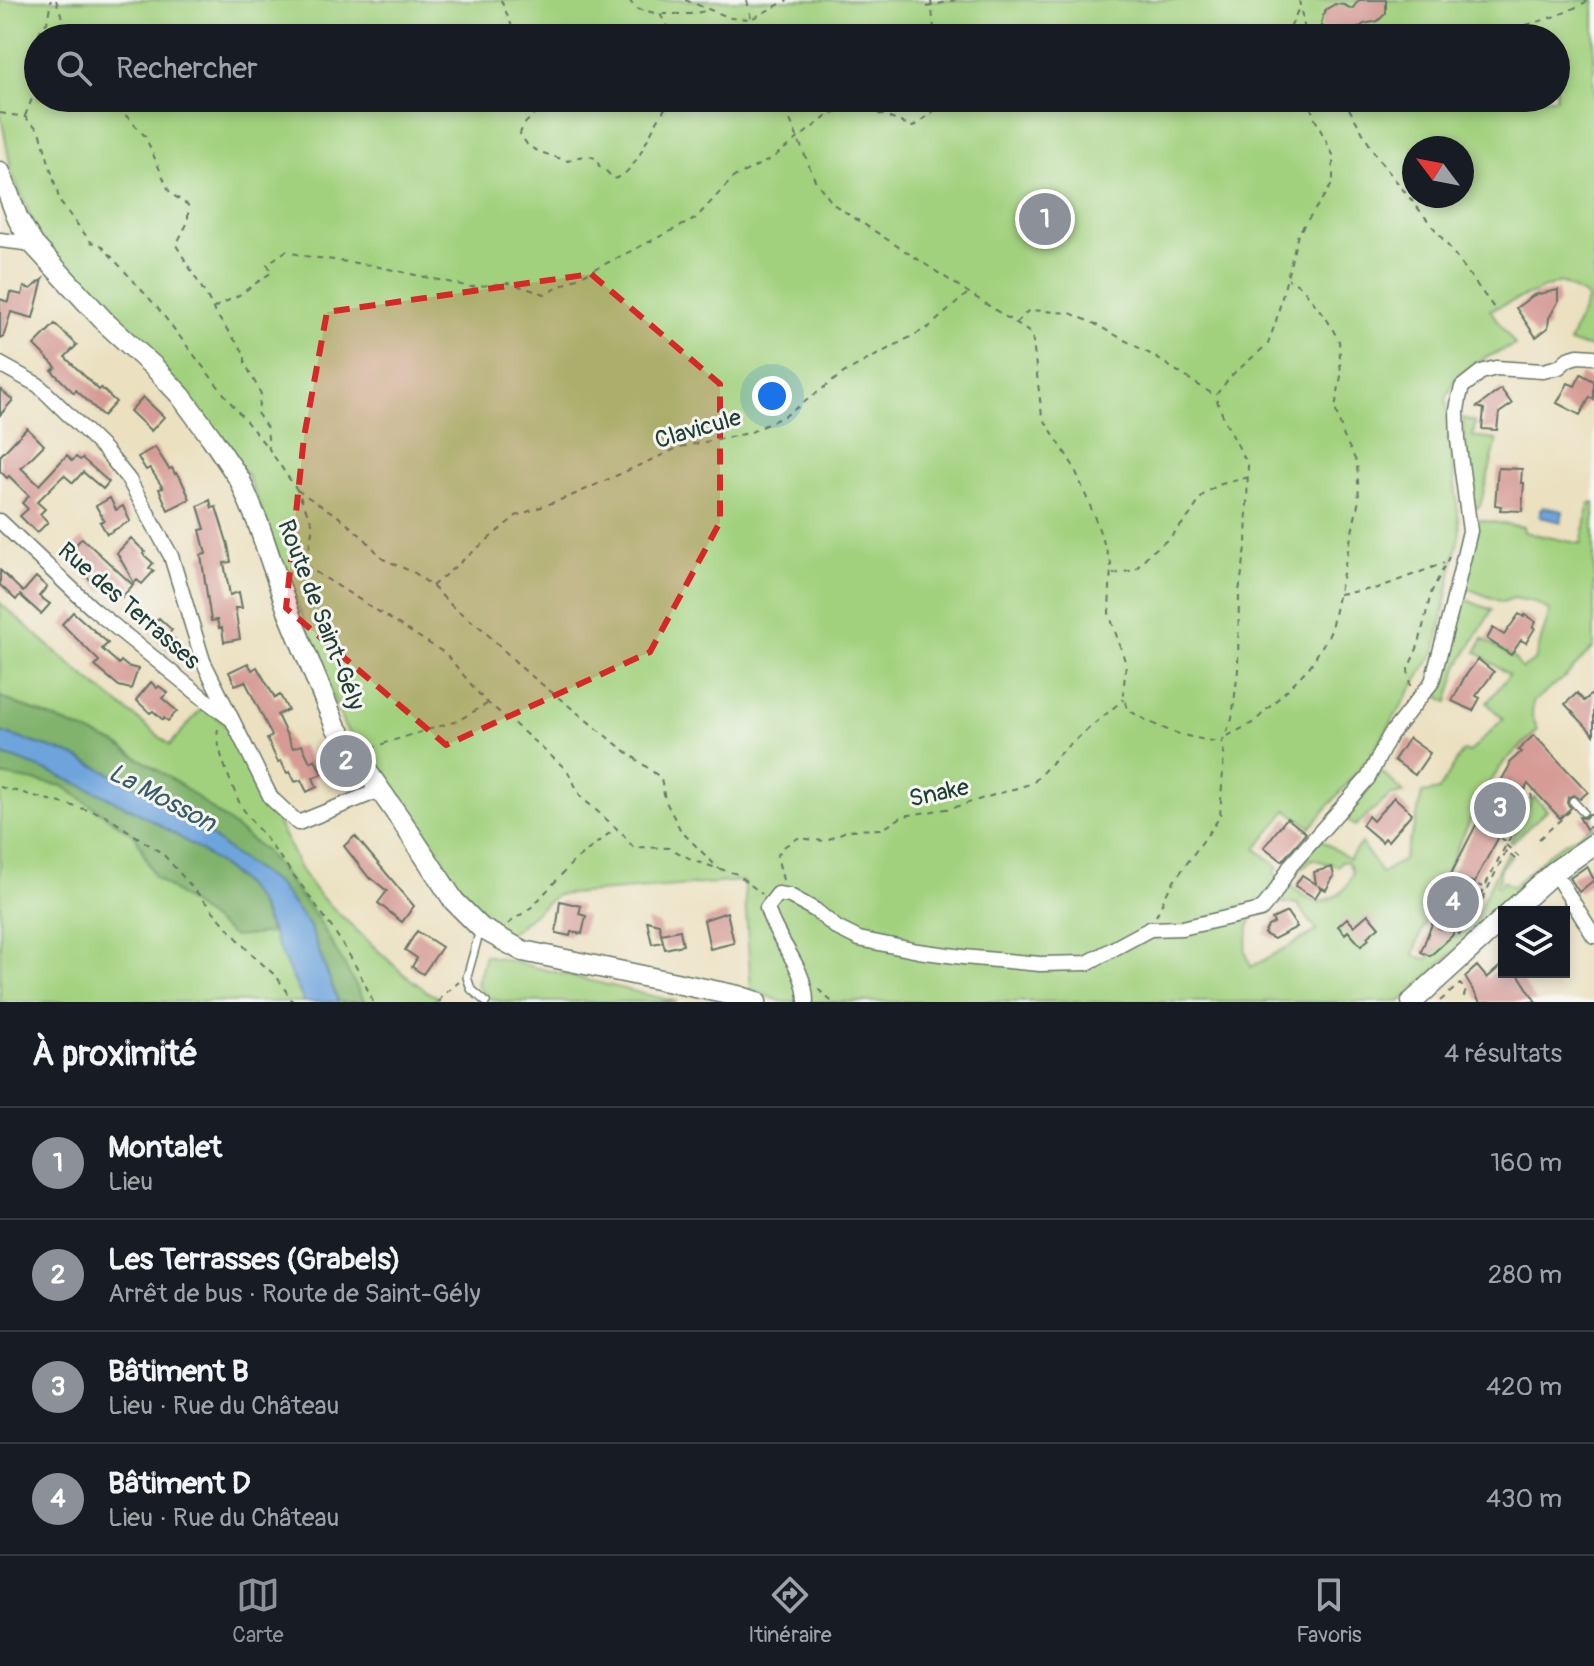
<!DOCTYPE html>
<html lang="fr">
<meta charset="utf-8">
<style>
:root{--surface:#171b24;--page:#20242c;--text:#f1f3f6;--muted:#9ea1a6;--line:#363941;--accent:#8c9099}
body{margin:0;font-family:Pangolin,sans-serif;background:var(--page);color:var(--text)}
.controls{position:absolute;right:24px;bottom:24px;display:grid;overflow:hidden;border-radius:0px;box-shadow:0 4px 12px #0003}
.controls button{width:72px;height:72px;display:grid;place-items:center;padding:0;border:0;border-bottom:2px solid var(--line);background:var(--surface);color:var(--text);font:40px sans-serif}
.compass{position:absolute;left:1402px;top:136px;width:72px;height:72px;border-radius:50%;background:var(--surface);box-shadow:0 4px 12px #0003;rotate:302deg}
.you{position:absolute;left:772px;top:396px;width:28px;height:28px;margin:-20px;border:6px solid #fff;border-radius:50%;background:#1a73e8;box-shadow:0 0 0 12px #1a73e833}
.badge{display:grid;place-items:center;width:52px;height:52px;border-radius:50%;background:var(--accent);color:#fff;font-size:26px;font-weight:700}
.pin{position:absolute;translate:-50% -50%;border:4px solid #fff;box-shadow:0 2px 8px #0006}
.list{margin:0;padding:0;list-style:none}
h2{display:flex;justify-content:space-between;align-items:center;height:104px;margin:0;padding:0 32px;font-size:34px}
h2 small{font-size:26px;font-weight:400;color:var(--muted)}
.list li{display:grid;grid-template-columns:52px 1fr auto;gap:24px;align-items:center;box-sizing:border-box;height:112px;padding:0 32px;border-top:2px solid var(--line)}
.list b{display:block;font-size:30px;white-space:nowrap}
.list p{margin:0;font-size:26px;white-space:nowrap;color:var(--muted)}
.list em{font-size:26px;font-style:normal;color:var(--muted)}
.icon{flex:none;width:44px;height:44px;fill:none;stroke:currentColor;stroke-width:2;stroke-linecap:round;stroke-linejoin:round}
.map{position:relative;flex:none;width:1594px;height:1002px;overflow:hidden}
.search{position:absolute;background:var(--surface);box-shadow:0 4px 12px #0003;left:24px;right:24px;top:24px;height:88px;display:flex;align-items:center;gap:20px;box-sizing:border-box;padding:0 28px;border-radius:44px;color:var(--muted);font-size:30px}
.sheet{height:552px;background:var(--surface)}
nav{display:flex;justify-content:space-around;align-items:center;box-sizing:border-box;height:112px;border-top:2px solid var(--line);background:var(--surface);font-size:22px;color:var(--muted)}
nav a{display:grid;justify-items:center;gap:4px}
nav .on{color:var(--accent)}
.map>svg:first-child{display:block}
.green{fill:#a2d17e;stroke:#608759;stroke-width:2;fill-rule:evenodd}
.forest{fill:#81b36d;stroke:#507850;stroke-width:2}
.water{fill:#6ea4dc;stroke:#467088;stroke-width:2}
.building{fill:#d69b95}
.lines{fill:none;stroke-linecap:round;stroke-linejoin:round}
.lane-casing{stroke:#667665;stroke-width:10}
.street-casing{stroke:#667665;stroke-width:17}
.secondary-casing{stroke:#667665;stroke-width:23}
.path{stroke:#667665;stroke-width:2;stroke-dasharray:6 6;stroke-linecap:butt}
.lane{stroke:#fff;stroke-width:7}
.street{stroke:#fff;stroke-width:14}
.secondary{stroke:#fff;stroke-width:20}
.marked{fill:#d62828;fill-opacity:0.2;stroke:#d62828;stroke-width:6;stroke-dasharray:16 10;stroke-linejoin:round}
.labels{text-anchor:middle;dominant-baseline:central;stroke-width:6;stroke-linejoin:round;paint-order:stroke}
.street-label{font-size:24px;fill:#1f3d34;stroke:#f6f6f2}
.water-label{font-size:26px;font-style:italic;fill:#375c66;stroke:#f6f6f2}
</style>
<div class="map">
<svg width="1594" height="1002" viewBox="0 0 1594 1002">
<rect width="100%" height="100%" fill="#f6f6f2"/>
<filter id="ink" filterUnits="userSpaceOnUse"><feTurbulence type="fractalNoise" baseFrequency=".0125" numOctaves="2"/><feDisplacementMap in="SourceGraphic" scale="16" xChannelSelector="R" yChannelSelector="G"/><feConvolveMatrix kernelMatrix="1 2 1 2 8 2 1 2 1" color-interpolation-filters="sRGB"/></filter>
<filter id="wash" filterUnits="userSpaceOnUse"><feTurbulence type="fractalNoise" baseFrequency=".006" numOctaves="4" result="noise"/><feDisplacementMap in="SourceGraphic" scale="32" xChannelSelector="R" yChannelSelector="G"/><feGaussianBlur stdDeviation="1.8" result="paint"/><feColorMatrix in="noise" values="0 0 0 0 0 0 0 0 0 0 0 0 0 0 0 0 0 1.4 0 .05"/><feComposite in="paint" operator="in"/></filter>
<g filter="url(#wash)">
<rect width="100%" height="100%" fill="#ebe0bf"/>
<path class="green" d="M0 0H1594V348L1569 343 1588 298 1560 282 1490 310 1515 345 1487 357 1456 378 1446 399 1460 531 1436 650 1371 755 1311 827 1287 810 1256 849 1278 866 1274 874 1304 896 1318 903C1339 896 1345 893 1353 873L1348 862 1341 861 1338 866 1312 859 1300 870 1296 866 1320 839 1349 859 1361 843 1381 873 1403 860 1416 821 1422 793 1439 790 1463 751 1470 752 1503 719 1487 703 1509 675 1476 652 1483 639 1514 658 1522 669 1535 660 1550 611 1534 602 1514 598 1502 602 1464 587 1473 519 1523 527 1524 532 1581 544 1590 503 1594 502V647L1566 676 1533 702 1532 716 1538 730 1505 761 1483 792 1438 889 1418 941 1414 956 1427 959 1453 934 1458 936 1477 917 1488 889 1507 853 1511 857 1500 869V878L1496 885 1499 887 1503 881 1512 887 1552 851 1594 825V832C1560 851 1534 877 1506 903L1503 901 1485 918 1487 921 1400 1002H783L751 990 744 881 556 895 513 931 504 934 474 914 397 792 344 726 248 476 112 316 38 235 12 174 0 111ZM38 38H1556V98H38ZM1414 148H1462V196H1414ZM1257 901 1297 904 1317 931 1251 967 1245 950 1253 906Z
M1463 418 1475 422 1473 437 1497 440 1480 506 1472 509Z
M1461 598 1492 610 1458 667 1448 702 1439 697 1444 661Z
M0 603 79 672 170 745 203 707 234 731 300 869 318 894 401 972 429 993 438 997 434 1002H0Z
M1381 771 1404 793 1391 795 1355 826 1341 815Z
M1534 797 1547 810 1511 843 1510 841Z
M485 955 677 1002H503L486 997 477 985Z"/>
<path class="forest" d="M0 697 115 743 184 787 265 851 317 917 365 1002H338L309 925 278 885 233 854 169 802 70 754 0 732Z
M0 754C71 777 138 808 200 850 217 862 239 878 252 894 260 905 265 920 271 933L234 937 154 876 136 837 63 786 0 775Z"/>
<path class="water" d="M1543 507 1563 511 1561 522 1540 517V510Z
M0 732 70 754 169 802 233 854 278 885 309 925 338 1002H304C294 980 282 958 273 935 267 922 263 909 254 897 240 878 218 863 198 849 137 808 70 777 0 754Z"/>
<g id="blocks">
<path class="building" d="M1359 0H1386V13L1378 21 1364 24 1345 37 1333 38 1325 33 1321 23 1325 10 1335 4 1344 5 1352 9Z
M43 279 33 318 11 312 3 338H0V299L8 302 10 292 22 295 24 287 31 289Z
M1558 290V302L1549 318 1548 328 1536 337 1516 308 1534 295Z
M55 324 77 345 65 357 99 390 101 388 116 402 103 416 76 390 74 393 52 371 56 367 34 345Z
M1581 374 1594 381V400L1590 397 1580 415 1557 403 1568 383 1575 386Z
M0 389 13 400 0 415Z
M1501 389 1512 404 1499 413 1497 430 1482 429 1484 409 1477 407Z
M143 397 164 417 151 431 130 411Z
M27 428 44 445 21 468 39 485 67 455 72 461 76 457 80 460 82 458 109 482 103 489 83 472 73 483 64 475 37 502 45 509 40 514 48 522 37 533 20 516 28 509 22 503 29 496 9 476 7 478 0 471V456Z
M155 447 169 469 172 468 175 474 176 473 181 479 190 499 168 510 159 489 163 488 150 468 146 470 138 457Z
M1498 468 1522 469 1521 483H1524L1522 511 1500 510 1501 506 1495 505Z
M110 498 116 510 123 506 130 521 107 534 100 522 104 520 96 506Z
M210 500 212 508 216 507 228 545 231 562 224 563 230 595 239 592 242 608H235L240 639 224 642 222 628H219L217 620 211 621 201 555 206 554 200 530 205 529 198 506Z
M82 538 133 585 122 597 117 593 115 596 106 587 102 591 86 576 92 570 70 551Z
M131 538 145 552 143 554 153 563 149 568 154 571 142 584 137 580 134 583 117 553Z
M0 570 23 592 36 577 47 587 39 596 50 604 41 614 20 595 16 600 0 585Z
M73 612 108 643 102 649 119 664 121 661 127 666 138 669 131 689 119 686 95 666 99 661 62 624Z
M1519 614 1524 617 1525 615 1536 622 1533 627 1535 628 1526 643 1521 640 1511 655 1487 639 1493 628 1504 635Z
M159 618 172 630 169 634 178 642 169 651 151 634 156 629 152 625Z
M1478 659 1494 672 1476 696 1480 698 1473 711 1452 701 1464 678Z
M248 663 252 670 257 667 275 698 280 695 288 710 277 715 293 748 302 745 310 762 315 759 322 774 313 778 317 787 307 792 301 780 295 782 290 772 287 773 281 761 278 762 267 739 272 736 248 687 245 681 235 685 229 672Z
M151 682 157 688 159 686 168 693 162 698 177 711 168 721 164 718 163 720 153 711 150 713 136 700Z
M1594 692V735L1565 704 1577 693 1584 701Z
M1534 735 1588 792 1580 799 1574 795 1568 797 1567 803 1571 808 1560 818 1528 784 1479 873 1452 936 1430 956 1421 952 1453 870 1477 823 1510 765 1509 763 1521 752 1518 750Z
M1409 738 1430 753 1415 775 1394 760Z
M1394 797 1412 813 1388 841 1385 838 1382 842 1362 825 1368 816 1373 821Z
M1589 814H1594V825L1586 829 1579 817 1585 818Z
M1287 818 1306 833 1282 861 1264 847Z
M355 836 414 906 402 922 378 903 387 891 371 878 370 879 344 846Z
M1587 866 1594 880 1579 892 1570 878Z
M1332 867 1334 876 1326 890 1318 886 1321 888 1315 898 1295 886 1302 875 1316 884 1314 872Z
M560 901 581 906 579 914 586 916 582 934 571 932 570 936 556 933Z
M727 912 734 943 710 949 704 920Z
M1287 912 1297 927 1274 939 1264 934 1268 926 1274 923 1272 919Z
M1368 914 1379 927 1367 937 1369 939 1361 946 1348 931 1345 934 1338 926 1347 918 1354 926Z
M647 921 659 924 663 942 652 944Z
M680 930 683 945 665 949 661 934Z
M417 931 442 947 423 974 412 967 417 958 405 950Z
M1504 963V972H1517L1536 1002H1480L1465 977 1477 966 1487 978Z"/>
</g>
</g>
<g filter="url(#ink)">
<use href="#blocks" fill-opacity="0" stroke="#667665" stroke-width="2"/>
<g class="lines">
<g class="lane-casing">
<path id="lane" d="M1573 801 1583 812
M480 930 467 977 471 989 486 1002"/>
</g>
<g class="street-casing">
<path id="street" d="M0 240 33 244
M0 364 38 385 105 450 129 480 171 556 203 661 271 798 298 823 380 790
M0 521 92 608 207 701 230 718
M1554 872 1594 936
M806 1002C806 967 776 941 767 908L778 894 790 896 815 910 837 928 859 939 918 951 963 957 1040 964 1087 963 1150 929 1182 928 1261 910 1274 894 1291 865 1368 778 1390 735 1432 682 1451 611 1470 531 1458 440 1457 411 1459 398 1462 387 1481 372 1496 368 1543 371 1559 367 1568 359 1578 356 1594 357"/>
</g>
<g class="secondary-casing">
<path id="secondary" d="M0 172 18 219 33 244 107 324 154 367 181 396 211 437 240 480 258 523 288 611 336 727 403 823 454 901 481 928 523 951 738 996 756 1002
M1510 912 1554 872 1594 844
M1412 1002 1504 918"/>
</g>
<path class="path" d="M56 0 63 20 64 38
M501 0 511 24 514 38
M629 0 636 9 660 14 667 26 677 38
M685 0 731 18 751 19 788 0
M747 0 755 38
M931 0 935 38
M1299 0 1305 31 1311 38
M927 7 955 0
M662 14H690L711 10
M1286 38 1300 5
M1443 38C1490 34 1548 25 1589 0
M38 44 35 41C36 35 41 32 42 26L47 23 51 0
M38 54 34 55 31 60 38 65
M109 98 111 102 118 107 145 136 170 193 188 205V222L176 245 209 300 215 313 245 354V363L261 394 257 413 267 428 269 449 297 490 313 525 306 566 446 654 484 700 512 722 567 770 581 797 622 833 633 847 669 848 697 862 737 874 762 894
M535 98C539 121 525 115 520 134L528 146 540 152 568 161C579 156 587 154 597 159L599 166 604 169 614 179C635 173 644 144 654 127 659 117 666 107 672 98
M781 98 815 180 833 204 1032 334 1042 416 1074 467 1093 513 1111 563 1109 613 1126 664 1123 694 1127 709C1158 729 1185 738 1221 742
M1343 98 1376 156 1446 243 1494 308
M0 113 25 117 40 131 60 202 91 242 101 245 157 307 231 403 268 448
M25 116 38 84
M214 308 239 295 272 272 267 264 286 251 304 256 370 265 471 287 508 283 545 294 695 219 734 177 771 159 830 114 859 106 913 127 948 100 947 98
M1016 323 1029 310 1070 313 1095 324 1152 355 1214 395
M297 490 339 517 365 539 383 559 415 573 432 586 453 607 481 628 523 669 611 740 661 778 665 800 681 831 719 869
M1113 574 1135 570 1148 555 1171 537 1190 515 1203 495 1218 485 1249 477
M432 586 516 516 571 496 680 447 749 433 788 414 845 372 929 327 967 294
M1339 594 1378 588 1444 563
M1410 686 1408 669 1419 644 1431 593 1449 557
M218 729C214 745 233 788 240 804 249 819 263 834 273 848 309 896 350 946 373 1002
M1227 736 1253 723 1288 689 1310 666 1330 633 1359 500 1357 463 1344 437 1335 408 1341 376 1339 341 1328 321 1302 287 1288 279
M371 749 388 742 457 721 487 704
M1513 785 1522 791 1524 789
M0 787 103 814 163 854 250 953 277 977 293 1002
M1480 827 1506 841
M1539 839 1570 811
M1506 845 1520 858
M1456 876 1483 887
M1460 879 1473 883
M783 880 777 856 785 846 798 838 825 841 848 830 883 829 903 816 952 808 1033 783 1062 751 1124 699
M1156 916 1170 887 1220 817 1224 754 1222 742 1232 719 1238 670 1239 591 1246 548 1248 465 1225 421 1215 396 1232 375 1268 344 1276 321 1298 234 1333 183V155L1314 117 1308 98
M1472 921 1506 851 1517 861
M508 924 533 906 573 862 611 832 617 829
M1434 924 1459 934C1476 917 1478 901 1488 880 1502 852 1517 824 1532 797L1530 792 1510 781
M1437 927 1448 931
M818 989 832 1002
M1440 1001 1460 984 1466 990 1462 1002
M439 1002 442 996 459 982"/>
<use href="#lane" class="lane"/>
<use href="#street" class="street"/>
<use href="#secondary" class="secondary"/>
</g>
</g>
<path class="marked" d="M591 274 720 384V522L650 652 446 745 286 608 304 437 327 312Z"/>
<g class="labels">
<g class="street-label">
<text transform="translate(698 429) rotate(-16)">Clavicule</text>
<text transform="translate(129 606) rotate(41)">Rue des Terrasses</text>
<text transform="translate(321 615) rotate(69)">Route de Saint-Gély</text>
<text transform="translate(939 793) rotate(-12)">Snake</text>
</g>
<g class="water-label">
<text transform="translate(162 798) rotate(28)">La Mosson</text>
</g>
</g>
</svg>
<div class="controls">
<button><svg class="icon" aria-label="layers" viewBox="0 0 24 24"><path d="M12 4l9 5-9 5-9-5zM3 14l9 5 9-5"/></svg></button>
</div>
<svg class="compass" viewBox="-18 -18 36 36"><path d="M0-13l5 13h-10z" fill="#e53935"/><path d="M0 13l5-13h-10z" fill="#9ea1a6"/></svg>
<div class="you"></div>
<div class="pin badge" style="left:1045px;top:219px">1</div>
<div class="pin badge" style="left:346px;top:761px">2</div>
<div class="pin badge" style="left:1500px;top:808px">3</div>
<div class="pin badge" style="left:1453px;top:902px">4</div>
<div class="search"><svg class="icon" aria-label="search" viewBox="0 0 24 24"><circle cx="10" cy="10" r="6"/><path d="M15 15l6 6"/></svg>Rechercher</div>
</div>
<section class="sheet">
<h2>À proximité<small>4 résultats</small></h2>
<ul class="list">
<li><span class="badge">1</span><div><b>Montalet</b><p>Lieu</p></div><em>160 m</em></li>
<li><span class="badge">2</span><div><b>Les Terrasses (Grabels)</b><p>Arrêt de bus · Route de Saint-Gély</p></div><em>280 m</em></li>
<li><span class="badge">3</span><div><b>Bâtiment B</b><p>Lieu · Rue du Château</p></div><em>420 m</em></li>
<li><span class="badge">4</span><div><b>Bâtiment D</b><p>Lieu · Rue du Château</p></div><em>430 m</em></li>
</ul>
</section>
<nav>
<a class="on"><svg class="icon" aria-label="map" viewBox="0 0 24 24"><path d="M3 6l6-2 6 2 6-2v14l-6 2-6-2-6 2zM9 4v14M15 6v14"/></svg>Carte</a>
<a><svg class="icon" aria-label="directions" viewBox="0 0 24 24"><path d="M12 3l9 9-9 9-9-9zM9 14v-3h6M13 9l2 2-2 2"/></svg>Itinéraire</a>
<a><svg class="icon" aria-label="saved" viewBox="0 0 24 24"><path d="M7 4h10v16l-5-4-5 4z"/></svg>Favoris</a>
</nav>
